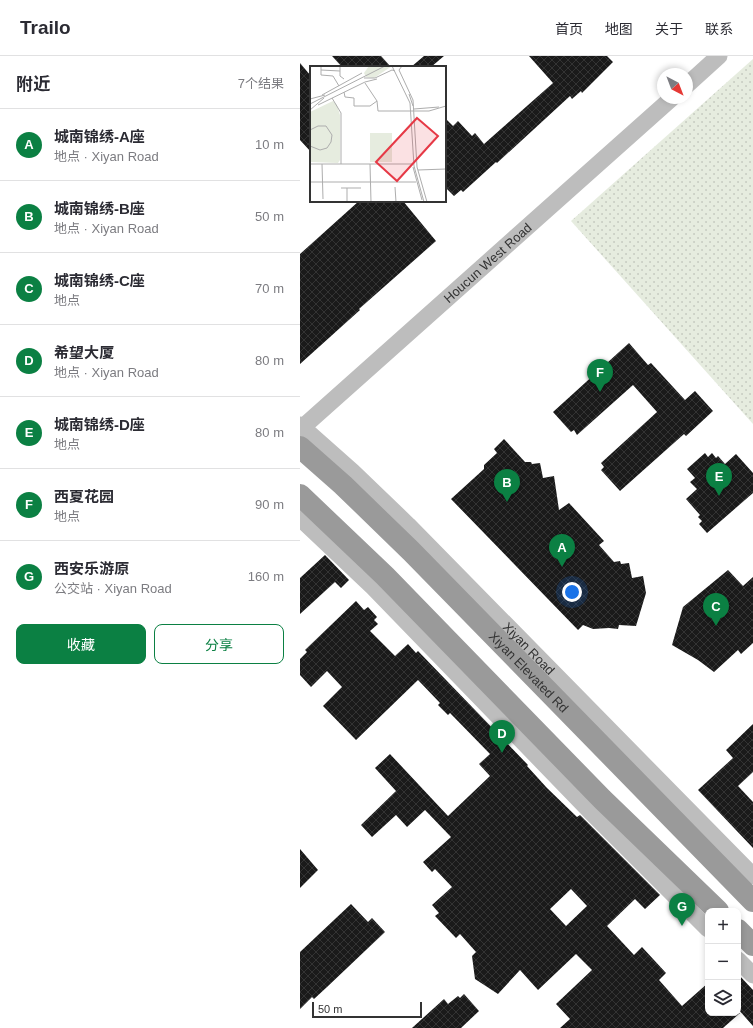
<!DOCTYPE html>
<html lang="zh">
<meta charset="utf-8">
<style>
:root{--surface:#fff;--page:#f2f2f3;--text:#2b2b33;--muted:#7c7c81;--line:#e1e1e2;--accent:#0b8043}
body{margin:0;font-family:Helvetica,"Noto Sans SC",sans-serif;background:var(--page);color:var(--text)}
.controls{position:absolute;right:12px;bottom:12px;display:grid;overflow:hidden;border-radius:8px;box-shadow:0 2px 6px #0003}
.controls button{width:36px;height:36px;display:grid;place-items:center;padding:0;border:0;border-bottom:1px solid var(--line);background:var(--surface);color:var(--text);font:20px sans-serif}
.compass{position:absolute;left:357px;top:12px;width:36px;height:36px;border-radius:50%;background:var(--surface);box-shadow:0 2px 6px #0003;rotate:138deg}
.scale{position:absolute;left:12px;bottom:10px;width:110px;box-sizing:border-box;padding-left:4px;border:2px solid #333;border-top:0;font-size:11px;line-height:14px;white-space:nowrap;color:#333;-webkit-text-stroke:3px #fff;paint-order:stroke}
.you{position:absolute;left:272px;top:536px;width:14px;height:14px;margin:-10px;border:3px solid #fff;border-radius:50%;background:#1a73e8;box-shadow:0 0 0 6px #1a73e833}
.badge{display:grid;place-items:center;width:26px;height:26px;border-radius:50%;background:var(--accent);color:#fff;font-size:13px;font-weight:700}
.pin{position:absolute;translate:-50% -33px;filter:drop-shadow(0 1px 2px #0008)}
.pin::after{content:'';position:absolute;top:21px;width:14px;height:12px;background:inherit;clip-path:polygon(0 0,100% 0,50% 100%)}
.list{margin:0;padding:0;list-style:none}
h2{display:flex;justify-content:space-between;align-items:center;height:52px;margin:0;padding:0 16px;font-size:17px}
h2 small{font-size:13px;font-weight:400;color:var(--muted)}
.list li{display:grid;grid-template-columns:26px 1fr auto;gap:12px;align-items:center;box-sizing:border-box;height:72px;padding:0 16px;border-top:1px solid var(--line)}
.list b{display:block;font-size:15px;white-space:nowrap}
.list p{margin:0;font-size:13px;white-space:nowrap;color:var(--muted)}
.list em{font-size:13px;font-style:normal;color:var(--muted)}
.actions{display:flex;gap:8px;padding:12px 16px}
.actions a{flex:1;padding:9px 0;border:1px solid var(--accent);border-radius:8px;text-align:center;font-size:14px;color:var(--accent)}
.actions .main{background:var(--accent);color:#fff}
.icon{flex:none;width:22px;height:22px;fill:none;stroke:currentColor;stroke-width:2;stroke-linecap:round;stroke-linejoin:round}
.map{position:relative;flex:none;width:453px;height:972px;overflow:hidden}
header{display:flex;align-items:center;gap:24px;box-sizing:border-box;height:56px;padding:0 20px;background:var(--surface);border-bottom:1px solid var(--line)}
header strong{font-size:19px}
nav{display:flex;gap:22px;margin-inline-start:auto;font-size:14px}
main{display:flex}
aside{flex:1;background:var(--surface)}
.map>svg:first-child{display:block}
.grass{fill:url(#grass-dots)}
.building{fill:url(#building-cross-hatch);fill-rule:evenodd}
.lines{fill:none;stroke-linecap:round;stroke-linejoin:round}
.secondary{stroke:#bdbdbd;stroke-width:17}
.highway{stroke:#9a9a9a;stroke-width:22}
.labels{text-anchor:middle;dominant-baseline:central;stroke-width:4;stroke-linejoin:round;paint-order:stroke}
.street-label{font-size:13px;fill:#333;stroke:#fff}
.inset-road{fill:none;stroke:#adadad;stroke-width:1}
.view{fill:#e63946;fill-opacity:0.15;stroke:#e63946;stroke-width:2}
.inset-edge{fill:none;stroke:#333;stroke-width:2}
</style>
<header>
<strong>Trailo</strong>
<nav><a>首页</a><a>地图</a><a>关于</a><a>联系</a></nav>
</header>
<main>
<aside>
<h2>附近<small>7个结果</small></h2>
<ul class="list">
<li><span class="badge">A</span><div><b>城南锦绣-A座</b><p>地点 · Xiyan Road</p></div><em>10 m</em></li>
<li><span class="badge">B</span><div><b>城南锦绣-B座</b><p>地点 · Xiyan Road</p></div><em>50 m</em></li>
<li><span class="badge">C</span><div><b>城南锦绣-C座</b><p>地点</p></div><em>70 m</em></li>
<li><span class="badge">D</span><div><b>希望大厦</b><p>地点 · Xiyan Road</p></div><em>80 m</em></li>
<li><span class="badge">E</span><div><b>城南锦绣-D座</b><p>地点</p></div><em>80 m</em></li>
<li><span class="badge">F</span><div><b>西夏花园</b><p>地点</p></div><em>90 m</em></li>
<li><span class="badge">G</span><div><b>西安乐游原</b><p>公交站 · Xiyan Road</p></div><em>160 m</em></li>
</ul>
<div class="actions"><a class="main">收藏</a><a>分享</a></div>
</aside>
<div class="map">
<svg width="453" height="972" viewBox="0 0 453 972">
<defs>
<pattern id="grass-dots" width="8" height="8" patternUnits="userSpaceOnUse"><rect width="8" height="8" fill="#e6ecdf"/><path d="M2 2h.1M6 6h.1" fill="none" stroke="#c6cbc0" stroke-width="1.8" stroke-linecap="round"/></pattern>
<pattern id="building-cross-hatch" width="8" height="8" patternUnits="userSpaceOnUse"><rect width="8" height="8" fill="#1a1a1a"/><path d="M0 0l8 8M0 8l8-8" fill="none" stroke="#333"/></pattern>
</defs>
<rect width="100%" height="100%" fill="#fff"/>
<path class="grass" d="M453 3V368L271 165Z"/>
<path class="building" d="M32 0H81L91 11H42Z
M124 0H144L131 11H111Z
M229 0H307L313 6 282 37 281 35 272 43 270 40 197 107 196 106 163 136 161 134 154 140 145 131V62L153 70 158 65 172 80 175 77 184 88 253 27Z
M0 7 11 20V96L0 84Z
M59 145H103L136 185 59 253 60 254 0 308V198Z
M329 287 348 309 351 307 385 344 395 335 413 355 386 380 384 378 320 435 301 414 304 411 301 407 357 356 333 329 277 379 274 374 271 376 253 356Z
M204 383 225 406H231L232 408 240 407 243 422 254 420 259 454 269 447 304 485 299 489 314 506 320 505 321 508 329 507 332 522 343 520 346 537 336 570 319 569 318 573 309 572 293 573 283 569 278 574 151 443 184 413V409L197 397 194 393Z
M405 397 408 401 412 397 416 402 418 400 425 408 436 398 453 417V437L407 477 399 468 402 465 398 461 400 459 386 443 397 433 390 426 395 422 387 413Z
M25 499 49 524 41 532 35 526 0 558V522Z
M428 514 443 530 453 521V587L441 598 438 594 414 616 398 604 372 589 383 551Z
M56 545 64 554 68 551 77 561 74 564 78 568 70 575 95 600 108 588 116 597 118 595 228 709 227 710 247 732 277 761 280 759 360 839 345 853 335 843 307 870 334 899 342 891 366 917 359 924 382 950 408 927V957H440L423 972H260L270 963 256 948 292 914 276 898 238 934 220 914 198 938 175 923 172 900 176 896 160 878 156 882 135 860 139 857 132 849 152 831 135 813 132 816 123 806 151 781 125 754 107 771 96 759 72 781 61 769 96 735 75 712 90 698 148 760 190 720 179 708 190 698 150 657 148 659 138 649 140 647 118 624 56 684 23 650 42 631 27 615 11 631 0 619V603L7 596 5 594ZM271 833 287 850 266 870 250 853Z
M453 668V716L438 730 453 746V792L398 734 433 702 426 694Z
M0 793 18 814 0 832Z
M51 848 68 866 72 862 85 876 27 931 14 943 12 941 0 953V896Z
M438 918 453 934V970L438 953Z
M164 938 179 955 161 972H112L144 943 148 948 158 940 160 942Z"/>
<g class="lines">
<g class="secondary">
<path d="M387 29 419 0"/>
<path id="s1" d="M0 369 53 416 108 469 453 820"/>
<path id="s2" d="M3 371 372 42"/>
<path d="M0 462 73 531 290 755 408 873"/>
<path d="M438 904 453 919"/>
</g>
<g class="highway">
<path id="s3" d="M0 391 43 429 111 495 453 845"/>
<path d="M0 439 85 520 302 743 418 855"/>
<path d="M438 874 453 889"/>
</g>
</g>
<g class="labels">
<g class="street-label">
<text stroke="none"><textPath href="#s2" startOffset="247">Houcun West Road</textPath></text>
<text stroke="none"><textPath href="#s1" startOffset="320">Xiyan Road</textPath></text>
<text stroke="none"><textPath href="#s3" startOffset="321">Xiyan Elevated Rd</textPath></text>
</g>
</g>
<g transform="translate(10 10)">
<rect width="136" height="136" fill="#fff"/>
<path d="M59 0H82L64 12 56 11 54 7ZM60 67H82V96H60Z" fill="#e6ecdf"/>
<path d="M23 35 27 39 30 49V94L28 97 0 96V46Z" fill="#e6ecdf"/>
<path class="inset-road" d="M11 0V9L23 10 29 20M30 0V10L34 13M82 0 100 37 104 100 114 136M92 0 89 4 103 34 107 101 117 136M11 4 30 5M54 12H65L82 4 85 5M55 17 67 35 68 45H119L136 40M34 26 35 31 44 32V40H60L67 35M99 28 103 40M12 29 52 7M22 32 31 47V98M0 33 15 29M0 38 75 0M8 39 55 16 67 13M104 43 129 41M0 44 14 32M0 64 8 60H16L22 69 21 76 17 82 10 84 0 80M0 98H103M12 98 13 133M60 98 61 136M103 101 112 134M108 104 136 103M0 116H106M85 121 86 136M31 122H51M37 122V136"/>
<path class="view" d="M107 52 128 70 87 115 66 96Z"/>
<rect width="136" height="136" class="inset-edge"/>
</g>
</svg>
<div class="controls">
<button>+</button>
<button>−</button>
<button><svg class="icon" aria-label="layers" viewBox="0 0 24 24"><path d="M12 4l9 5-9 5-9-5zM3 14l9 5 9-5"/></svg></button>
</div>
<svg class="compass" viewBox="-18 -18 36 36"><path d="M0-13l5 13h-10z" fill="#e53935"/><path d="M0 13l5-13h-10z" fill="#7c7c81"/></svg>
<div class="scale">50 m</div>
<div class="you"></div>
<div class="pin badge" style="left:262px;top:511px">A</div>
<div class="pin badge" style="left:207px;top:446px">B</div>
<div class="pin badge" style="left:416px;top:570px">C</div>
<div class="pin badge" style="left:202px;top:697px">D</div>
<div class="pin badge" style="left:419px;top:440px">E</div>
<div class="pin badge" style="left:300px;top:336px">F</div>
<div class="pin badge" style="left:382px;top:870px">G</div>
</div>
</main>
